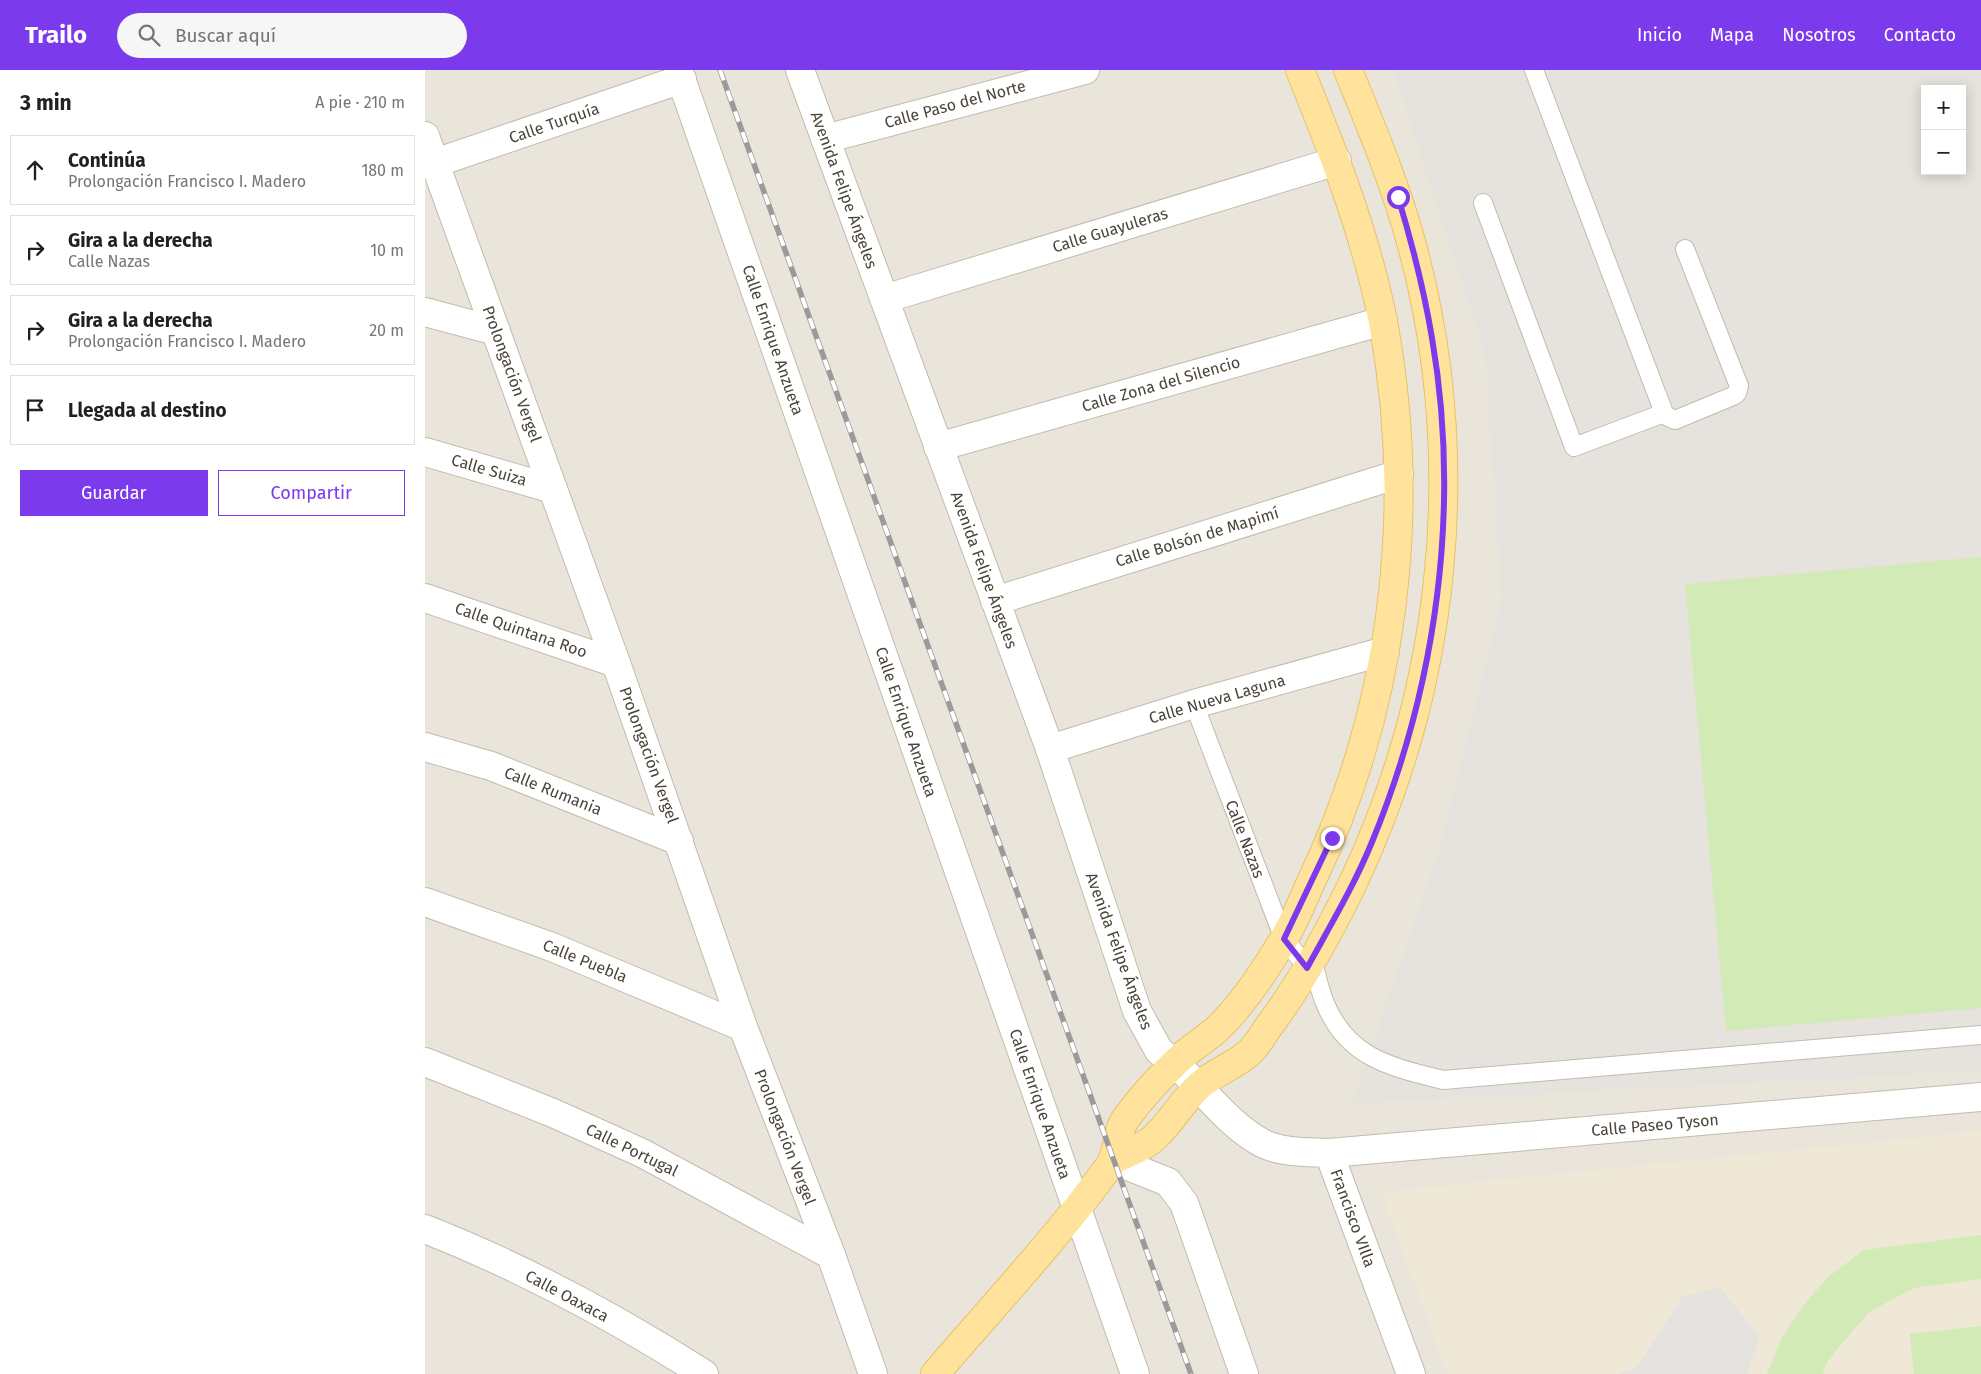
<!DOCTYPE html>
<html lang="es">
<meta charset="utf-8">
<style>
:root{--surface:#fff;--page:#f6f6f6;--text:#202124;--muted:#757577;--line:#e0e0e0;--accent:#7c3aed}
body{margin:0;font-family:"Fira Sans",sans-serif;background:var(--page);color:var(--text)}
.controls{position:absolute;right:15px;top:15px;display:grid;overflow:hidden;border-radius:0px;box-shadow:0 2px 12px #0003}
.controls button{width:45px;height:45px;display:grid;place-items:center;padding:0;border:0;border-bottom:1px solid var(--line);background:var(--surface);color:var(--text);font:25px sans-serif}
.stop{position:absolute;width:15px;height:15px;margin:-11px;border:4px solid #7c3aed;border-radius:50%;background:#fff}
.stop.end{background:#7c3aed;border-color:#fff;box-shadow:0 1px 5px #0008}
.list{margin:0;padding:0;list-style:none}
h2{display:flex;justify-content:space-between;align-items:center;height:65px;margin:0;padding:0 20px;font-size:21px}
h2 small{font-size:16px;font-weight:400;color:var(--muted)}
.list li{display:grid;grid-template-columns:32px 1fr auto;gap:15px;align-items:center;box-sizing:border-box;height:70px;margin:0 10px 10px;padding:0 10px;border:1px solid var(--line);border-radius:0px}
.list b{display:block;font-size:19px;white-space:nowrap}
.list p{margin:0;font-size:16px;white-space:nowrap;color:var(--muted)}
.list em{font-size:16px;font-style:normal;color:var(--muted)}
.actions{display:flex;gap:10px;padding:15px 20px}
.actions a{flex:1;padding:11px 0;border:1px solid var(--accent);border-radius:0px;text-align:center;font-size:18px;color:var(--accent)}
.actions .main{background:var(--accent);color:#fff}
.icon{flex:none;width:28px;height:28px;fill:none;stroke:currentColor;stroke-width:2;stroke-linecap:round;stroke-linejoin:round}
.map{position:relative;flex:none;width:1556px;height:1304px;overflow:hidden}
header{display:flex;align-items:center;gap:30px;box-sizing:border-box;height:70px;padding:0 25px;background:var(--accent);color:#fff}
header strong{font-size:24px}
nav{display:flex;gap:28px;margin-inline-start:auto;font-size:18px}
.search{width:350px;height:45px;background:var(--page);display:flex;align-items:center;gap:12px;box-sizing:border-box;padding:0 18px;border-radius:28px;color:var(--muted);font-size:19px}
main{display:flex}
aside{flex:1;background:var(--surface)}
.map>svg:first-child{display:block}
.residential{fill:#eae5da;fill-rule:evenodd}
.industrial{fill:#e6e2dd;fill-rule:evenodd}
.education{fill:#efe8d6}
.green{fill:#d2eab5}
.parking{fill:#e5e3e0}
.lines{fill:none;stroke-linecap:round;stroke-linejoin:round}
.service-casing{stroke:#c2bbae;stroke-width:20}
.minor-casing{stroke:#c2bbae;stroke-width:30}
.tertiary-casing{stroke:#c2bbae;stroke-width:30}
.primary-casing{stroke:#e6c16a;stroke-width:30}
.service{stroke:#fff;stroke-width:18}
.minor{stroke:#fff;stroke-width:28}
.tertiary{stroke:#fff;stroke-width:28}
.primary{stroke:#ffe39c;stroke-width:28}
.rail-casing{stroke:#9a9a9a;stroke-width:5.5}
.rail{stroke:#fff;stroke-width:4;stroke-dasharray:11;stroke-linecap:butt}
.route{stroke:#7c3aed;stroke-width:6}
.labels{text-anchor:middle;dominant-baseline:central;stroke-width:4.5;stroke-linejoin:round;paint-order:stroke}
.street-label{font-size:16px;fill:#4b4439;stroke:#fff}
</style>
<header>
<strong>Trailo</strong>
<div class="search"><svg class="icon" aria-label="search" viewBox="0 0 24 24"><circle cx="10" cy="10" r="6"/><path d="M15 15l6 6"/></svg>Buscar aquí</div>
<nav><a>Inicio</a><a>Mapa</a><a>Nosotros</a><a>Contacto</a></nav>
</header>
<main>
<aside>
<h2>3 min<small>A pie · 210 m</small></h2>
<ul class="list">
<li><svg class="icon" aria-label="ahead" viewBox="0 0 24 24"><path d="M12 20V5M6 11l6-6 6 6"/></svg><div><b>Continúa</b><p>Prolongación Francisco I. Madero</p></div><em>180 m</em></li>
<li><svg class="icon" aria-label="right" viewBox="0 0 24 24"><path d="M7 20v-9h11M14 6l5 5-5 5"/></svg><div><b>Gira a la derecha</b><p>Calle Nazas</p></div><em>10 m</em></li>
<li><svg class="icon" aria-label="right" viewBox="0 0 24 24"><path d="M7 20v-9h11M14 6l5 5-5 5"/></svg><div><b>Gira a la derecha</b><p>Prolongación Francisco I. Madero</p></div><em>20 m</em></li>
<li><svg class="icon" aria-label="arrive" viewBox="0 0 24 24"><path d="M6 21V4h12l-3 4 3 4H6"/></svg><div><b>Llegada al destino</b></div></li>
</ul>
<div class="actions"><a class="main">Guardar</a><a>Compartir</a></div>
</aside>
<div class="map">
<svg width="1556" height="1304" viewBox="0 0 1556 1304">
<rect width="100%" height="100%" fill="#f6f3ec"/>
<path class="residential" d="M0 0H1556V1304H0ZM1500 19H1537V101H1500Z"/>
<path class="industrial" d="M968 0H1556V1001L928 1033 1016 773 1077 530 1060 283ZM1500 19H1537V101H1500Z"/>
<path class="education" d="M1556 1061V1304H1023L956 1122Z"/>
<path class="green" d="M1556 487V938L1301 961 1260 514Z
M1556 1165V1209L1489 1218 1444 1242 1403 1290 1398 1304H1342L1357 1267 1377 1237 1403 1207 1439 1180Z
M1556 1256V1304H1489L1485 1264Z"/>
<path class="parking" d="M1295 1217 1334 1267 1322 1304H1193L1212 1297 1258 1226Z"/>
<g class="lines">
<g class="service-casing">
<path id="service" d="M1109 0 1239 343 1243 347 1250 350 1308 326 1312 323 1314 316 1260 179
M1058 133 1149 377 1239 343
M769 634 859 869 882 897
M887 888C891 903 894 919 900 933 922 988 966 997 1018 1010L1556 965"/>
</g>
<g class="minor-casing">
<path id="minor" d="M253 0 710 1304
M375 0 625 679 712 941 734 981 750 993
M400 69 660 0
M0 90 10 93 257 9
M459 229 912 91
M0 242 71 261
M513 377 958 251
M0 382 128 419
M0 528 191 593
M570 531 974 404
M0 677 66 696 254 771
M625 679 769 634 960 581
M0 832 127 877 318 957
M0 992 128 1043 217 1083 406 1185
M688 1090 743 1112 759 1133 819 1304
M0 1159C97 1197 191 1248 279 1304"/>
</g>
<g class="tertiary-casing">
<path id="tertiary" d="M0 66 191 593 318 957 406 1185 448 1304
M750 993C778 1019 805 1057 839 1074 858 1083 883 1082 904 1083L1556 1027
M904 1083 986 1304"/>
</g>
<g class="primary-casing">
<path id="primary" d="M688 1090C702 1083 720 1077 731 1066 747 1051 758 1030 775 1015 790 1002 811 995 825 982 834 973 840 961 847 952 878 910 904 862 927 815 1022 615 1045 386 986 172 970 113 946 57 923 0
M510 1304C569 1235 632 1168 685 1095 694 1081 691 1060 702 1047 716 1028 734 1008 751 992 763 980 778 971 791 960 817 936 839 902 857 872 869 853 877 832 886 812 969 639 993 440 958 252 941 164 908 82 875 0"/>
</g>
<use href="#service" class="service"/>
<use href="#minor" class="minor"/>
<use href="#tertiary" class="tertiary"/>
<use href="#primary" class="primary"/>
<g class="rail-casing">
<path id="rail" d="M295 0 766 1304"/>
</g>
<use href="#rail" class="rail"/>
</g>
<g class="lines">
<path class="route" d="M907 768 859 869 882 898C905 856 929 816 947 772 1012 614 1036 437 1007 268 999 220 987 173 973 127"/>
</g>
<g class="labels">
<g class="street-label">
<text transform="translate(530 34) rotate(-15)">Calle Paso del Norte</text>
<text transform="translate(129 53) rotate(-19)">Calle Turquía</text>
<text transform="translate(419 120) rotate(70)">Avenida Felipe Ángeles</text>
<text transform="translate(685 160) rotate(-17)">Calle Guayuleras</text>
<text transform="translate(348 270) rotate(71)">Calle Enrique Anzueta</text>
<text transform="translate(87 304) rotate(70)">Prolongación Vergel</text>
<text transform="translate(736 314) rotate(-16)">Calle Zona del Silencio</text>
<text transform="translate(64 400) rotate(16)">Calle Suiza</text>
<text transform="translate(772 467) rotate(-17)">Calle Bolsón de Mapimí</text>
<text transform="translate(559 500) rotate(70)">Avenida Felipe Ángeles</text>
<text transform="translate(96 560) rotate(19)">Calle Quintana Roo</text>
<text transform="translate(792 629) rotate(-16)">Calle Nueva Laguna</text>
<text transform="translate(481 652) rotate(71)">Calle Enrique Anzueta</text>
<text transform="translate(224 685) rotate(70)">Prolongación Vergel</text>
<text transform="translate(128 721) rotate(22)">Calle Rumania</text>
<text transform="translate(820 769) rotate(69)">Calle Nazas</text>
<text transform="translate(694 881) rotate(70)">Avenida Felipe Ángeles</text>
<text transform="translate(160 891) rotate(22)">Calle Puebla</text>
<text transform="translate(615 1034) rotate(71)">Calle Enrique Anzueta</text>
<text transform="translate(1230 1055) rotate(-5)">Calle Paseo Tyson</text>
<text transform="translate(360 1067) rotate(69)">Prolongación Vergel</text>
<text transform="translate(207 1080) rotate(26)">Calle Portugal</text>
<text transform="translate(928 1148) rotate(70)">Francisco VIlla</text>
<text transform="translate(142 1226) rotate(28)">Calle Oaxaca</text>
</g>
</g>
</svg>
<div class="controls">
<button>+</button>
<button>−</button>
</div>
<div class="stop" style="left:973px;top:127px"></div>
<div class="stop end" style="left:907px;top:768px"></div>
</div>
</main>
